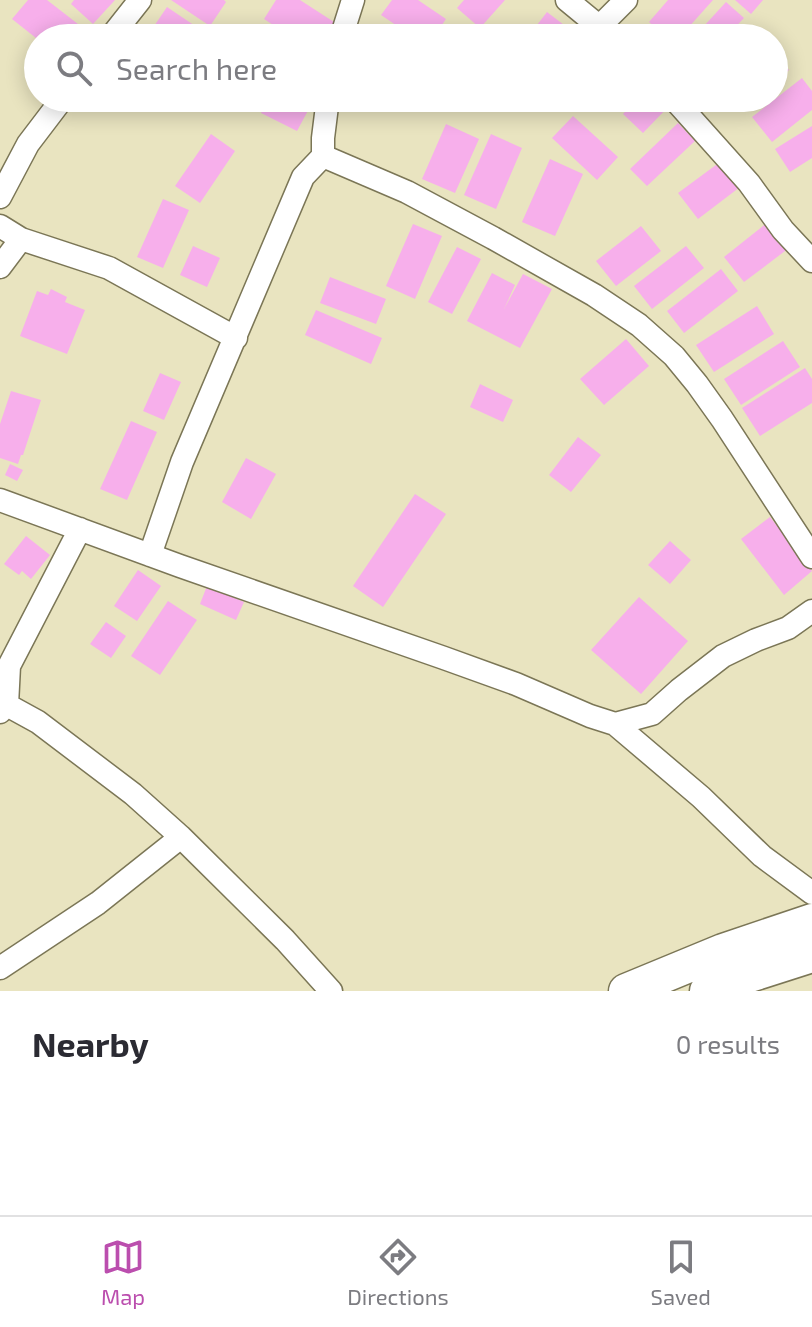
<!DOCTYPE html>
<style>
:root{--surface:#fff;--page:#f2f2f3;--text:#2b2b33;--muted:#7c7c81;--line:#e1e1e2;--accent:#bb4eae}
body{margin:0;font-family:"Exo 2",sans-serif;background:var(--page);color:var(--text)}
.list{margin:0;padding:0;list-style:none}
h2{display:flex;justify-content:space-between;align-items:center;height:104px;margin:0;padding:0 32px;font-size:34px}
h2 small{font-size:26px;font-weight:400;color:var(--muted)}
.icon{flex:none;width:44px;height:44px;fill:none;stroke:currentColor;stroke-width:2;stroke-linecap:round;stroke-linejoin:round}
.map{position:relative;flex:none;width:812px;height:991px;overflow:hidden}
.search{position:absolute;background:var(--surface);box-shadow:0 4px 20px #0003;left:24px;right:24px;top:24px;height:88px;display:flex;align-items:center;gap:20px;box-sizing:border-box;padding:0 28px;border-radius:44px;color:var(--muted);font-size:30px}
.sheet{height:224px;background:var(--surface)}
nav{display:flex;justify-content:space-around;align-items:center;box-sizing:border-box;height:112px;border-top:2px solid var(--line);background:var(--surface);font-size:22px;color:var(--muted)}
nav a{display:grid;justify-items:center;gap:4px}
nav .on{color:var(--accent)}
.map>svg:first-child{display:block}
.building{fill:#f7afeb}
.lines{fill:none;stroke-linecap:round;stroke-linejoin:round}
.street-casing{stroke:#7b7656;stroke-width:25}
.primary-casing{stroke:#7b7656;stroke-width:37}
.street{stroke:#fff;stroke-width:22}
.primary{stroke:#fff;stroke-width:34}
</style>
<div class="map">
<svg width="812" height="991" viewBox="0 0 812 991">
<rect width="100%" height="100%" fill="#e9e4c0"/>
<path class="building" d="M28 0H47L87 31 81 38H36L12 19Z
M74 0H115L93 24 71 4Z
M171 0H224L226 2 210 26Z
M276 0H300L334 22 323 38H293L264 19Z
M392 0H418L446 19 433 38H415L381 15Z
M464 0H505L480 28 457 8Z
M668 0H713L679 38H667L649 22Z
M735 0H763L751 14Z
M726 2 744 18 725 38H693Z
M167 7 213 38H146Z
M547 12 564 25 554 38H527Z
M774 52 789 70 774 82Z
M802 78 812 91V110L772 142 752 117Z
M269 98H299L311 105 297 131 261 113Z
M638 98H662L670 105 643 133 623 114Z
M573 116 618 157 597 180 552 138Z
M678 123 695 141 647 186 630 169Z
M446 124 479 139 455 193 422 179Z
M812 126V158L790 172 775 149Z
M211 134 235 151 200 203 175 186Z
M491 134 522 148 496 209 464 195Z
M550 159 583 174 555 236 522 222Z
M720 162 740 187 698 219 678 193Z
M163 199 189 210 163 268 137 257Z
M768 222 789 248 744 282 724 257Z
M413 224 442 236 415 299 386 286Z
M641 226 661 251 616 286 596 261Z
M193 246 220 258 207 287 180 275Z
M686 246 704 268 652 309 634 286Z
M457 247 481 259 452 314 428 302Z
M721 269 738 291 684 333 667 311Z
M492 273 515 285 504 309 523 274 552 289 520 348 467 321Z
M330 277 386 299 376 324 320 303Z
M51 289 67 297 65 302 85 310 67 354 20 336 37 291 48 295Z
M757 306 774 334 714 372 696 345Z
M316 310 382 338 371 364 305 335Z
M626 339 649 366 604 405 580 379Z
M783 341 800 367 741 405 724 379Z
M805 368 812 379V403L760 436 742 408Z
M160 373 181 382 164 420 143 411Z
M480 384 513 400 503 422 470 407Z
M11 391 41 400 23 455H21L18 464 0 458V424Z
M131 421 157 432 127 500 100 489Z
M578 437 601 455 571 492 549 475Z
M246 458 276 474 251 519 222 502Z
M10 464 23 470 17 481 5 475Z
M415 494 446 514 383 607 353 586Z
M770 517 812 571 784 595 741 539Z
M26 536 50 555 31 579 22 571 19 575 4 564Z
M670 541 691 560 670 584 648 565Z
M138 570 161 586 137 621 114 606Z
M207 586 244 602 236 620 200 604Z
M639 597 688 641 641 694 591 650Z
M168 601 197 620 160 675 131 656Z
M106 622 126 636 111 658 90 644Z"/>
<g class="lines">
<g class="street-casing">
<path id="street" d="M567 0 613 38
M600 26 626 0
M110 38 140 0
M341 38 353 0
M673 98 749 183 783 230 812 261
M323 156 407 192 493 238 594 295 639 325 674 356 697 384 722 419 812 557
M0 197 28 144 63 98
M0 226 21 239 109 268 236 338
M0 267 21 239
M0 500 180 566 444 658 516 684 590 716 615 724 701 797 762 856 812 893
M150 555 182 462 303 177 323 156V138L328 98
M7 705 38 722 133 794 181 837 285 940 331 991
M0 712 7 705 9 666 80 529
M615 724 652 714 679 690 723 656 756 640 788 628 812 611
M0 968 98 903 181 837"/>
</g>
<g class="primary-casing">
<path id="primary" d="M626 991 723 951 812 921
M707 991 737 979 812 955"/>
</g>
<use href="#street" class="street"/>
<use href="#primary" class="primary"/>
</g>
</svg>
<div class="search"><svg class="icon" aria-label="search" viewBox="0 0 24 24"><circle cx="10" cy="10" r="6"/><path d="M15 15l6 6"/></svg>Search here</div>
</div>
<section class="sheet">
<h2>Nearby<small>0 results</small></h2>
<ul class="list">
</ul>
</section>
<nav>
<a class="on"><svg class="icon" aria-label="map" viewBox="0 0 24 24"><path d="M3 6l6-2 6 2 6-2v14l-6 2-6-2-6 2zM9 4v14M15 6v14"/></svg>Map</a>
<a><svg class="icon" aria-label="directions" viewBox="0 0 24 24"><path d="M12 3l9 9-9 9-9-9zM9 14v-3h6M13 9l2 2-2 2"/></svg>Directions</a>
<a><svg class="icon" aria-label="saved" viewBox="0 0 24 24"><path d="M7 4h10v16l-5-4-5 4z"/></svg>Saved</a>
</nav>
